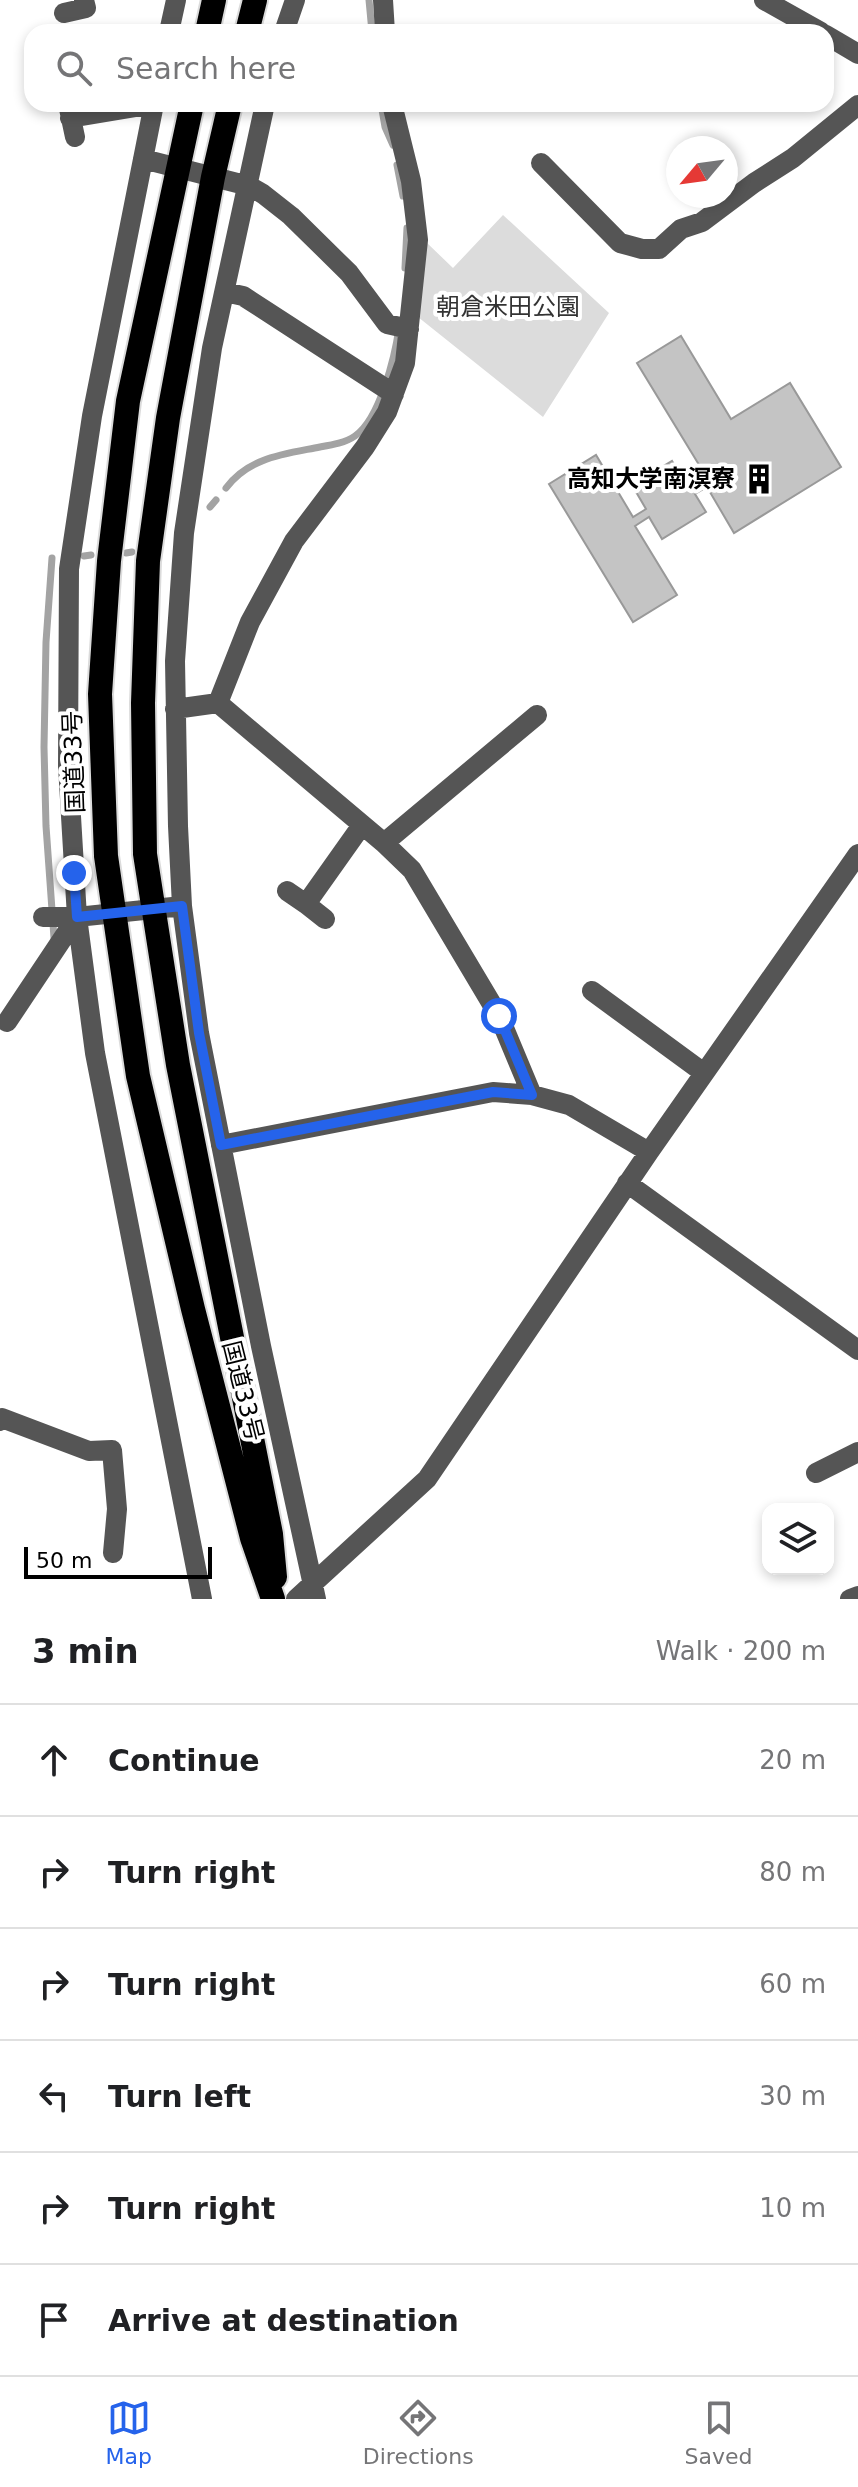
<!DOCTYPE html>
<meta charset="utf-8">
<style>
:root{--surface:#fff;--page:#f2f2f2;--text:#202124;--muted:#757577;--line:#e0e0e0;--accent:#2563eb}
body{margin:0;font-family:"DejaVu Sans","Noto Sans JP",sans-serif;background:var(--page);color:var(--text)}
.controls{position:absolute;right:24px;bottom:24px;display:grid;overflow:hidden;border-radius:16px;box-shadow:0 4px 12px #0003}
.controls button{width:72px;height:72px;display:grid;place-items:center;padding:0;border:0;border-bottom:2px solid var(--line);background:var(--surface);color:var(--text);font:40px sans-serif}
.compass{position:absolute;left:666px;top:136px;width:72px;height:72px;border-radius:50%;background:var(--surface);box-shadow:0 4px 12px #0003;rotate:241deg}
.scale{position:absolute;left:24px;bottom:20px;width:188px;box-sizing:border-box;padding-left:8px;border:4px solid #000;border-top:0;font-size:22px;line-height:28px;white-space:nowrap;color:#000;-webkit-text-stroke:6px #fff;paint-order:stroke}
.stop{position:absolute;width:24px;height:24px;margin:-18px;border:6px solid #2563eb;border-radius:50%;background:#fff}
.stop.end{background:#2563eb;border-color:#fff;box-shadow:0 2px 8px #0008}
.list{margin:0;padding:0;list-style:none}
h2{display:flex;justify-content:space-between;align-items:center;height:104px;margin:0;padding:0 32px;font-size:34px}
h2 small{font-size:26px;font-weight:400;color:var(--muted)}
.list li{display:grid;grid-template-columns:52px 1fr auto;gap:24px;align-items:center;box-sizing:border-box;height:112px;padding:0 32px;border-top:2px solid var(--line)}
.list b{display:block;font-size:30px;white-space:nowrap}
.list em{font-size:26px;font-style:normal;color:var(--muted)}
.icon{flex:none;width:44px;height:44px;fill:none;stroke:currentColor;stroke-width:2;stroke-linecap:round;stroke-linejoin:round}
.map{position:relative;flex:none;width:858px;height:1599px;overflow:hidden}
.search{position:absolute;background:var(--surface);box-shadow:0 4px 12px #0003;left:24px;right:24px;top:24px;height:88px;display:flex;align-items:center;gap:20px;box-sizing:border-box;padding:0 28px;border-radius:24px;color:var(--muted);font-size:30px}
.sheet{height:776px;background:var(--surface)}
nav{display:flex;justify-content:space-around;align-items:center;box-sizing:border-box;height:112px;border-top:2px solid var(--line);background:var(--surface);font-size:22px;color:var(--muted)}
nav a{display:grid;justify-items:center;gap:4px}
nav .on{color:var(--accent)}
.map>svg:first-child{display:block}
.green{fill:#dcdcdc}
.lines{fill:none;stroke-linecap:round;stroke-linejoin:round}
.stream{stroke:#a3a3a3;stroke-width:7}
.building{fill:#c4c4c4;stroke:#999;stroke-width:2}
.highway-casing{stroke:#dbdbdb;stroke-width:28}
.minor{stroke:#555;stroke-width:20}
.highway{stroke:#000;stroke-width:24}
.route{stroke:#2563eb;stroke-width:10}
.labels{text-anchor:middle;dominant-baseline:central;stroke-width:8;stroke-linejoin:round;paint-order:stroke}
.park-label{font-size:24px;fill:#333;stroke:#fff}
.poi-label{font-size:24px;font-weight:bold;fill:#000;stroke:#fff;text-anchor:end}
.street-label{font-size:24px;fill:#000;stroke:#fff}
</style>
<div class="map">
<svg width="858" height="1599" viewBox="0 0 858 1599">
<rect width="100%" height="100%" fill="#fff"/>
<path class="green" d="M503 215 609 313 543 417 418 317 426 242 453 268Z"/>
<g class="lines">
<path class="stream" d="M369 0 372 32
M381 104 385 127 393 145
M397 165 403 196
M405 268 407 228
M226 488C249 457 285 454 320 447 332 445 345 443 355 436 380 419 395 356 399 328
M210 507 216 500
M126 553 132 552
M84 556 91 555
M52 558 46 642 44 747 46 826 54 938"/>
</g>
<path class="building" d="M681 336 731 419 790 383 841 467 734 533 707 487 695 494 706 512 662 539 649 517 635 526 677 595 633 622 549 484 596 455 633 517 646 509 632 485 672 461 686 485 704 473 637 363Z"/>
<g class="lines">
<g class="highway-casing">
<path id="highway" d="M207 32 214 0
M247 32 255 0
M192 104 128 401 109 561 100 694 106 856 138 1076 193 1309 252 1538 273 1599
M230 104 213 177 168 418 148 561 143 703 145 854 178 1065 271 1534 275 1577"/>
</g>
<path class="minor" d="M383 0 385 32
M764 0 821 32
M64 13 86 8 84 0
M169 32 176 0
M284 32 295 0
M826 35 858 54
M68 104 75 137
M154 104 92 416 69 569 68 766 77 917 95 1053 202 1599
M265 104 212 348 184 533 175 661 178 826 182 906 199 1033 261 1346 316 1599
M70 118 154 104
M143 159 249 186 263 194 291 216 349 273 387 324 409 329
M541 163 620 243 642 249H659L681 229 702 222 754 183 793 158 858 105
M225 292 243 296 394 394
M218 703 250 622 294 541 365 447 387 412 405 363 418 240 411 181 392 104
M175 709 218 703 384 843 412 870 499 1016 532 1095 569 1105 649 1152
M384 843 537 715
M287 891 306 904
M43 917H77L182 906
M325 919 306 904 362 825
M592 991 704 1073
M7 1022 77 917
M221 1145 493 1092 532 1095
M627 1183 858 1350
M0 1421 2 1418 89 1451 112 1450 117 1509 113 1553
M816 1473 858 1452
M296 1599 427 1479 649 1152 858 854
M850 1599 858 1596"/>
<use href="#highway" class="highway"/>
</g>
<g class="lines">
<path class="route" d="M74 873 77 917 182 906 199 1033 221 1145 493 1092 532 1095 499 1016"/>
</g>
<defs>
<g id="building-bare" transform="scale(2.4)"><path d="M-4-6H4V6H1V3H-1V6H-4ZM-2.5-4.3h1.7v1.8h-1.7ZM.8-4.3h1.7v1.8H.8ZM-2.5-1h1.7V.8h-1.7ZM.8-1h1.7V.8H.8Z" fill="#000" stroke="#fff" stroke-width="2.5" paint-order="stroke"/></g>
</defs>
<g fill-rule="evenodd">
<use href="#building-bare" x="759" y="479"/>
</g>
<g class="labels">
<g class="park-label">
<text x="508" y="307">朝倉米田公園</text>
</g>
<g class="poi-label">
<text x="735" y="479">高知大学南溟寮</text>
</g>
<g class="street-label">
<text transform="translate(74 762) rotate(-92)">国道33号</text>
<text transform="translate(243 1391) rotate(76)">国道33号</text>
</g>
</g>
</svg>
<div class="controls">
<button><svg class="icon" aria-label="layers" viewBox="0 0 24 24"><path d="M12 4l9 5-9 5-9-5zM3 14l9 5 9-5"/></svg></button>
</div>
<svg class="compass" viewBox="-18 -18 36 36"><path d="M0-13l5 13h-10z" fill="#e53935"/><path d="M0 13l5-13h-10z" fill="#757577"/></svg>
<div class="scale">50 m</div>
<div class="stop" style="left:499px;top:1016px"></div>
<div class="stop end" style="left:74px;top:873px"></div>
<div class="search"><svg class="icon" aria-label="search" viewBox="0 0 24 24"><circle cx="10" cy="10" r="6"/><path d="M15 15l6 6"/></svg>Search here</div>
</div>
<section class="sheet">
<h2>3 min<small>Walk · 200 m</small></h2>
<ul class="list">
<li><svg class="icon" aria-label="ahead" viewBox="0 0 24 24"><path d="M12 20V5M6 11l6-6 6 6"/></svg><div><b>Continue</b></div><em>20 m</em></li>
<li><svg class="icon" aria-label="right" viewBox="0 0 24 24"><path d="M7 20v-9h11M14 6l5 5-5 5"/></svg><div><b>Turn right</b></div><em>80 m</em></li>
<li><svg class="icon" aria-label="right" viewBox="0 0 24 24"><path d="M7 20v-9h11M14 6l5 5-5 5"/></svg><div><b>Turn right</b></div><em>60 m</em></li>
<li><svg class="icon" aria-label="left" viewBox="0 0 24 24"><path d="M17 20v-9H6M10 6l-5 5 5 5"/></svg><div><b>Turn left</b></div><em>30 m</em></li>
<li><svg class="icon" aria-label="right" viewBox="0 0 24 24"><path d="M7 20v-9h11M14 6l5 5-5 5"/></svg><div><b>Turn right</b></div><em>10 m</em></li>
<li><svg class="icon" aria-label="arrive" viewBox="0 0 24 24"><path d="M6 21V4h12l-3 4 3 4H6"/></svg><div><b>Arrive at destination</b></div></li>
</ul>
</section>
<nav>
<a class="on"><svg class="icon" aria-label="map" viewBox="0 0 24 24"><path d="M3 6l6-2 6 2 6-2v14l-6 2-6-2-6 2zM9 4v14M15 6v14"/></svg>Map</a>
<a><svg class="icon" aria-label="directions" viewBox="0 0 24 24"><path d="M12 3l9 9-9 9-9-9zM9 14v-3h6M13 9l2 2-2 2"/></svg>Directions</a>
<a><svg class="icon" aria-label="saved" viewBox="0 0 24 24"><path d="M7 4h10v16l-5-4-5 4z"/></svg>Saved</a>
</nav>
